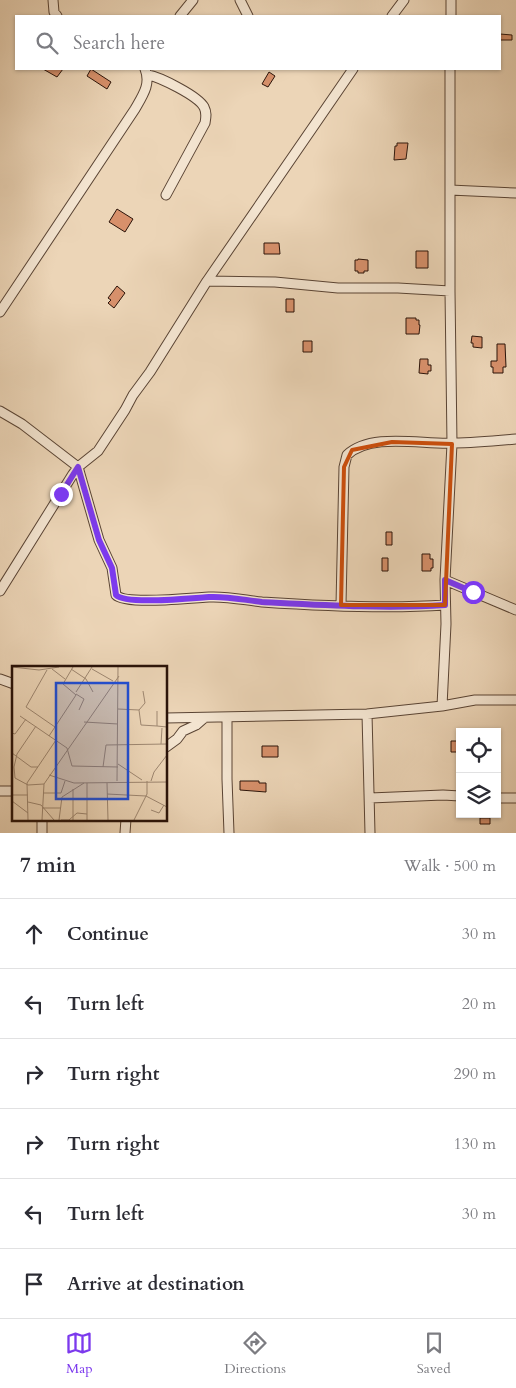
<!DOCTYPE html>
<meta charset="utf-8">
<style>
:root{--surface:#fff;--page:#f7f7f7;--text:#2b2b33;--muted:#7c7c81;--line:#e1e1e2;--accent:#7c3aed}
body{margin:0;font-family:Cardo,serif;background:var(--page);color:var(--text)}
.controls{position:absolute;right:15px;bottom:15px;display:grid;overflow:hidden;border-radius:0px;box-shadow:0 1px 4px #0004}
.controls button{width:45px;height:45px;display:grid;place-items:center;padding:0;border:0;border-bottom:1px solid var(--line);background:var(--surface);color:var(--text);font:25px sans-serif}
.stop{position:absolute;width:15px;height:15px;margin:-11px;border:4px solid #7c3aed;border-radius:50%;background:#fff}
.stop.end{background:#7c3aed;border-color:#fff;box-shadow:0 1px 5px #0008}
.list{margin:0;padding:0;list-style:none}
h2{display:flex;justify-content:space-between;align-items:center;height:65px;margin:0;padding:0 20px;font-size:21px}
h2 small{font-size:16px;font-weight:400;color:var(--muted)}
.list li{display:grid;grid-template-columns:32px 1fr auto;gap:15px;align-items:center;box-sizing:border-box;height:70px;padding:0 20px;border-top:1px solid var(--line)}
.list b{display:block;font-size:19px;white-space:nowrap}
.list em{font-size:16px;font-style:normal;color:var(--muted)}
.icon{flex:none;width:28px;height:28px;fill:none;stroke:currentColor;stroke-width:2;stroke-linecap:round;stroke-linejoin:round}
.map{position:relative;flex:none;width:516px;height:833px;overflow:hidden}
.search{position:absolute;background:var(--surface);box-shadow:0 1px 4px #0004;left:15px;right:15px;top:15px;height:55px;display:flex;align-items:center;gap:12px;box-sizing:border-box;padding:0 18px;border-radius:0px;color:var(--muted);font-size:19px}
.sheet{height:485px;background:var(--surface)}
nav{display:flex;justify-content:space-around;align-items:center;box-sizing:border-box;height:70px;border-top:1px solid var(--line);background:var(--surface);font-size:14px;color:var(--muted)}
nav a{display:grid;justify-items:center;gap:2px}
nav .on{color:var(--accent)}
.map>svg:first-child{display:block}
.building{fill:#d7906b;stroke:#2a1309}
.lines{fill:none;stroke-linecap:round;stroke-linejoin:round}
.street-casing{stroke:#5a4434;stroke-width:11}
.street{stroke:#f3e4d0;stroke-width:9}
.route{stroke:#7c3aed;stroke-width:6}
.marked{fill:none;stroke:#cc4e0c;stroke-width:4;stroke-linejoin:round}
.inset-road{fill:none;stroke:#9e8771;stroke-width:1}
.view{fill:#1d4ed8;fill-opacity:0.15;stroke:#1d4ed8;stroke-width:2.5}
.inset-edge{fill:none;stroke:#2a1309;stroke-width:2.5}
</style>
<div class="map">
<svg width="516" height="833" viewBox="0 0 516 833">
<rect width="100%" height="100%" fill="#ecd5b7"/>
<filter id="stains"><feTurbulence type="fractalNoise" baseFrequency=".004" numOctaves="4"/><feColorMatrix values="0 0 0 0 .2 0 0 0 0 .09 0 0 0 0 .02 0 0 0 .5 -.17"/></filter>
<radialGradient id="worn" r=".72"><stop offset=".6" stop-color="#630" stop-opacity="0"/><stop offset="1" stop-color="#630" stop-opacity=".3"/></radialGradient>
<path class="building" d="M500 34 512 35V40H500Z
M43 69H63L57 77Z
M91 69 111 82 107 89 87 76Z
M269 72 275 76 268 87 262 84Z
M397 143H408L406 159 394 160 395 146H397Z
M117 209 133 219 125 232 109 222Z
M264 243H279L280 254H264Z
M416 251H428V268H416Z
M358 259 368 260V271H364V273H358V271H355V260H358Z
M117 286 125 293 114 308 108 303 111 300 108 298Z
M286 299H294V312H286Z
M406 318H416V320H419V325H420L419 334H406Z
M472 336 482 337V348L473 347V343H471Z
M303 341H312V352H303Z
M497 344H505L506 367H503V373H493V367H491V361H497Z
M420 359H428V365H431V371H428V374L419 373Z
M386 532H392V545H386Z
M422 554H430V559H433V568H431V571H422Z
M382 558H388V571H382Z
M451 741H457V745H460V752H451Z
M262 746H278V757H262Z
M240 781H259V783H266V792L240 790Z
M480 818H490V824H480Z"/>
<g class="lines">
<g class="street-casing">
<path id="street" d="M53 0 54 12 57 16
M240 0 248 16
M180 16 193 0
M392 16 404 0
M451 16V0
M148 75C160 77 198 96 204 107 207 113 206 117 205 123L166 195
M450 190 516 193
M207 281 275 282 338 288H398L450 291
M0 312 135 109C143 95 151 84 145 69
M0 411 22 424 78 467 99 540 112 568 116 595C125 605 192 598 209 597 227 596 244 600 262 602 321 606 387 609 445 605
M445 580 516 610
M0 591 73 474 78 467 98 451 125 410 133 395 150 372 207 281 353 69
M341 605 344 467 347 455C371 432 423 445 454 443 474 443 495 441 516 439
M0 679 14 684
M442 706 446 624 445 580 452 444 450 291V69
M367 714 370 833
M227 717V779L229 833
M166 718 367 714 442 706 475 700H516
M166 747 177 739 183 731 196 725 204 718
M0 791H14
M370 798 443 795 460 796
M497 798H516
M42 833V819
M125 833 126 819"/>
</g>
<use href="#street" class="street"/>
</g>
<g class="lines">
<path class="route" d="M61 494 78 467 99 540 112 568 116 595C125 605 193 598 209 597 227 596 244 600 262 602 321 605 387 609 445 605V580L473 592"/>
</g>
<path class="marked" d="M392 442 452 444 445 605H341L344 467 352 450Z"/>
<g transform="translate(12 666)">
<rect width="155" height="155" fill="#ecd5b7"/>
<path class="inset-road" d="M0 1 27 4 47 1M40 3 53 13M59 3 74 13 81 26M80 3 101 15M35 4 14 41 43 61M64 26 80 1M64 28 72 33 67 44M106 43 127 44M127 44 129 59 145 60M127 44 133 37 131 25M145 45V60L155 61M8 50 55 82 60 100 106 101M72 56 106 58M24 60 5 88 2 101 3 112 16 119 32 118 107 10M0 67 3 68 14 53M37 70 64 29 51 18 61 1M149 78 150 62M0 87 19 101H26M106 98 130 114M91 101 94 79 155 78M37 109 62 117 155 116M105 115 106 1M139 115 142 106 155 89M75 117V154M95 117 96 154M31 127H49L53 115M95 128 134 130 155 141M0 129H16M0 135 16 147M16 136 29 139 42 154M30 142H49M139 144 147 147 152 139M16 154 15 117 44 74M30 154 32 118M47 154 50 131 72 117M49 154H57L65 147 75 148M61 154V123M122 154 135 128V115"/>
<path class="view" d="M44 17H116V133H44Z"/>
<rect width="155" height="155" class="inset-edge"/>
</g>
<rect width="100%" height="100%" filter="url(#stains)"/>
<rect width="100%" height="100%" fill="url(#worn)"/>
</svg>
<div class="controls">
<button><svg class="icon" aria-label="locate" viewBox="0 0 24 24"><circle cx="12" cy="12" r="6"/><path d="M12 2v4M12 18v4M2 12h4M18 12h4"/></svg></button>
<button><svg class="icon" aria-label="layers" viewBox="0 0 24 24"><path d="M12 4l9 5-9 5-9-5zM3 14l9 5 9-5"/></svg></button>
</div>
<div class="stop" style="left:473px;top:592px"></div>
<div class="stop end" style="left:61px;top:494px"></div>
<div class="search"><svg class="icon" aria-label="search" viewBox="0 0 24 24"><circle cx="10" cy="10" r="6"/><path d="M15 15l6 6"/></svg>Search here</div>
</div>
<section class="sheet">
<h2>7 min<small>Walk · 500 m</small></h2>
<ul class="list">
<li><svg class="icon" aria-label="ahead" viewBox="0 0 24 24"><path d="M12 20V5M6 11l6-6 6 6"/></svg><div><b>Continue</b></div><em>30 m</em></li>
<li><svg class="icon" aria-label="left" viewBox="0 0 24 24"><path d="M17 20v-9H6M10 6l-5 5 5 5"/></svg><div><b>Turn left</b></div><em>20 m</em></li>
<li><svg class="icon" aria-label="right" viewBox="0 0 24 24"><path d="M7 20v-9h11M14 6l5 5-5 5"/></svg><div><b>Turn right</b></div><em>290 m</em></li>
<li><svg class="icon" aria-label="right" viewBox="0 0 24 24"><path d="M7 20v-9h11M14 6l5 5-5 5"/></svg><div><b>Turn right</b></div><em>130 m</em></li>
<li><svg class="icon" aria-label="left" viewBox="0 0 24 24"><path d="M17 20v-9H6M10 6l-5 5 5 5"/></svg><div><b>Turn left</b></div><em>30 m</em></li>
<li><svg class="icon" aria-label="arrive" viewBox="0 0 24 24"><path d="M6 21V4h12l-3 4 3 4H6"/></svg><div><b>Arrive at destination</b></div></li>
</ul>
</section>
<nav>
<a class="on"><svg class="icon" aria-label="map" viewBox="0 0 24 24"><path d="M3 6l6-2 6 2 6-2v14l-6 2-6-2-6 2zM9 4v14M15 6v14"/></svg>Map</a>
<a><svg class="icon" aria-label="directions" viewBox="0 0 24 24"><path d="M12 3l9 9-9 9-9-9zM9 14v-3h6M13 9l2 2-2 2"/></svg>Directions</a>
<a><svg class="icon" aria-label="saved" viewBox="0 0 24 24"><path d="M7 4h10v16l-5-4-5 4z"/></svg>Saved</a>
</nav>
